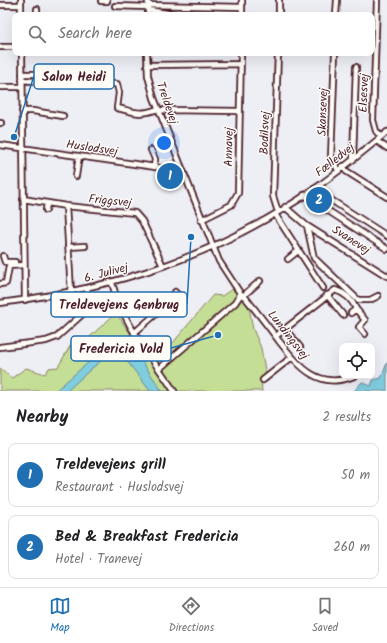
<!DOCTYPE html>
<meta charset="utf-8">
<style>
:root{--surface:#fff;--page:#f2f2f2;--text:#202124;--muted:#757577;--line:#e0e0e0;--accent:#1f6fb2}
body{margin:0;font-family:Kalam,sans-serif;background:var(--page);color:var(--text)}
.controls{position:absolute;right:12px;bottom:12px;display:grid;overflow:hidden;border-radius:8px;box-shadow:0 4px 16px #0002}
.controls button{width:36px;height:36px;display:grid;place-items:center;padding:0;border:0;border-bottom:1px solid var(--line);background:var(--surface);color:var(--text);font:20px sans-serif}
.you{position:absolute;left:164px;top:143px;width:14px;height:14px;margin:-10px;border:3px solid #fff;border-radius:50%;background:#1a73e8;box-shadow:0 0 0 6px #1a73e833}
.badge{display:grid;place-items:center;width:26px;height:26px;border-radius:50%;background:var(--accent);color:#fff;font-size:13px;font-weight:700}
.pin{position:absolute;translate:-50% -50%;border:2px solid #fff;box-shadow:0 1px 4px #0006}
.list{margin:0;padding:0;list-style:none}
h2{display:flex;justify-content:space-between;align-items:center;height:52px;margin:0;padding:0 16px;font-size:17px}
h2 small{font-size:13px;font-weight:400;color:var(--muted)}
.list li{display:grid;grid-template-columns:26px 1fr auto;gap:12px;align-items:center;box-sizing:border-box;height:64px;margin:0 8px 8px;padding:0 8px;border:1px solid var(--line);border-radius:8px}
.list b{display:block;font-size:15px;white-space:nowrap}
.list p{margin:0;font-size:13px;white-space:nowrap;color:var(--muted)}
.list em{font-size:13px;font-style:normal;color:var(--muted)}
.icon{flex:none;width:22px;height:22px;fill:none;stroke:currentColor;stroke-width:2;stroke-linecap:round;stroke-linejoin:round}
.map{position:relative;flex:none;width:387px;height:391px;overflow:hidden}
.search{position:absolute;background:var(--surface);box-shadow:0 4px 16px #0002;left:12px;right:12px;top:12px;height:44px;display:flex;align-items:center;gap:10px;box-sizing:border-box;padding:0 14px;border-radius:8px;color:var(--muted);font-size:15px}
.sheet{height:196px;background:var(--surface)}
nav{display:flex;justify-content:space-around;align-items:center;box-sizing:border-box;height:56px;border-top:1px solid var(--line);background:var(--surface);font-size:11px;color:var(--muted)}
nav a{display:grid;justify-items:center;gap:2px}
nav .on{color:var(--accent)}
.map>svg:first-child{display:block}
.green{fill:#c5de95;stroke:#887e60}
.water{fill:#7fcdde;stroke:#6a8796}
.lines{fill:none;stroke-linecap:round;stroke-linejoin:round}
.minor-casing{stroke:#4a1f2b;stroke-width:8}
.minor{stroke:#fdfcf7;stroke-width:4.5}
.labels{text-anchor:middle;dominant-baseline:central;stroke-width:3;stroke-linejoin:round;paint-order:stroke}
.street-label{font-size:12px;fill:#4a1f2b;stroke:#fdfcf7}
.leader{fill:none;stroke:#1f6fb2;stroke-width:1.5}
.callout-dot{fill:#1f6fb2;stroke:#fdfcf7;stroke-width:1.5}
.callout{fill:#fdfcf7;stroke:#1f6fb2;stroke-width:1.5}
.callout-label{font-size:13px;text-anchor:middle;font-weight:bold;fill:#4a1f2b}
</style>
<div class="map">
<svg width="387" height="391" viewBox="0 0 387 391">
<rect width="100%" height="100%" fill="#eeeff5"/>
<filter id="ink" filterUnits="userSpaceOnUse"><feTurbulence type="fractalNoise" baseFrequency=".025" numOctaves="2"/><feDisplacementMap in="SourceGraphic" scale="8" xChannelSelector="R" yChannelSelector="G"/><feConvolveMatrix kernelMatrix="1 2 1 2 8 2 1 2 1" color-interpolation-filters="sRGB"/></filter>
<g filter="url(#ink)">
<path class="green" d="M232 289 249 307 253 329 261 348 266 375 261 380 262 391H0V369L12 378 26 368 45 374 49 368 58 367 73 341 83 343 116 313 142 350H167L213 295 222 296Z"/>
<path class="water" d="M118 337 127 339 162 391H150L117 348 91 369 67 391H55Z
M387 363V391H354L362 382 371 386 373 380 381 378Z"/>
<g class="lines">
<g class="minor-casing">
<path id="minor" d="M21 0V15
M377 0 373 120 376 131 381 137
M101 1H107V0
M0 5H21
M148 5 242 7
M115 6 148 7
M37 9V15
M148 10 179 15
M148 15V0
M242 15V0
M279 15V0
M336 15 337 0
M0 47H15
M22 53 25 300
M147 53 148 76 154 98 219 261 240 293 245 297C256 311 268 326 279 341 299 366 318 391 354 376
M335 53 331 157 338 170
M147 65 241 64
M22 74H36
M22 80 68 84H117L119 93 117 108C136 112 138 116 158 109
M0 87H22
M22 111H33L63 116
M159 111 164 110 240 111
M0 123H1
M377 141 387 148
M0 145 177 170 181 169
M151 150 155 159 154 167
M353 159 356 67
M343 166 346 171 387 197
M76 176 79 156
M314 189 387 236
M304 195 387 249
M23 199 66 206 135 213 142 221 163 266
M66 206 71 292
M285 207 307 226 387 276
M46 210 47 203
M278 212 273 196 278 53
M275 214 323 288
M201 220 231 205 238 193 241 53
M307 226 314 258 358 300H370L378 296
M68 247 85 246
M3 256 5 262H15
M288 259 298 251
M112 283C123 324 151 356 174 391
M0 284 6 283 9 266 24 265
M327 295 343 315
M243 296 260 281
M0 303C116 288 215 257 313 190 338 172 363 152 387 132
M356 309 365 320 359 327 365 334
M285 329 300 347
M134 333 178 295 175 292
M276 336 335 290C345 293 352 299 356 309L351 313
M0 347 46 341 57 337 87 310 89 300 87 289
M159 369 235 303 239 297 240 293
M263 380 292 357"/>
</g>
<use href="#minor" class="minor"/>
</g>
</g>
<g class="labels">
<g class="street-label">
<text transform="translate(364 93) rotate(-88)">Elsesvej</text>
<text transform="translate(167 103) rotate(71)">Treldevej</text>
<text transform="translate(323 112) rotate(-88)">Skansevej</text>
<text transform="translate(265 133) rotate(-88)">Bodilsvej</text>
<text transform="translate(229 147) rotate(-89)">Annavej</text>
<text transform="translate(92 148) rotate(8)">Huslodsvej</text>
<text transform="translate(335 160) rotate(-38)">Fælledvej</text>
<text transform="translate(110 201) rotate(6)">Friggsvej</text>
<text transform="translate(351 240) rotate(33)">Svanevej</text>
<text transform="translate(106 273) rotate(-15)">6. Julivej</text>
<text transform="translate(288 335) rotate(52)">Lundingsvej</text>
</g>
</g>
<path class="leader" d="M14 137L34 76M191 237L187 304M218 335L171 348"/>
<g class="callout-dot">
<circle cx="14" cy="137" r="4"/>
<circle cx="191" cy="237" r="4"/>
<circle cx="218" cy="335" r="4"/>
</g>
<g class="callout">
<rect x="34" y="64" width="80" height="25" rx="4"/>
<rect x="51" y="292" width="136" height="25" rx="4"/>
<rect x="71" y="336" width="100" height="25" rx="4"/>
</g>
<g class="callout-label">
<text x="74" y="81">Salon Heidi</text>
<text x="119" y="309">Treldevejens Genbrug</text>
<text x="121" y="353">Fredericia Vold</text>
</g>
</svg>
<div class="controls">
<button><svg class="icon" aria-label="locate" viewBox="0 0 24 24"><circle cx="12" cy="12" r="6"/><path d="M12 2v4M12 18v4M2 12h4M18 12h4"/></svg></button>
</div>
<div class="you"></div>
<div class="pin badge" style="left:170px;top:176px">1</div>
<div class="pin badge" style="left:319px;top:200px">2</div>
<div class="search"><svg class="icon" aria-label="search" viewBox="0 0 24 24"><circle cx="10" cy="10" r="6"/><path d="M15 15l6 6"/></svg>Search here</div>
</div>
<section class="sheet">
<h2>Nearby<small>2 results</small></h2>
<ul class="list">
<li><span class="badge">1</span><div><b>Treldevejens grill</b><p>Restaurant · Huslodsvej</p></div><em>50 m</em></li>
<li><span class="badge">2</span><div><b>Bed &amp; Breakfast Fredericia</b><p>Hotel · Tranevej</p></div><em>260 m</em></li>
</ul>
</section>
<nav>
<a class="on"><svg class="icon" aria-label="map" viewBox="0 0 24 24"><path d="M3 6l6-2 6 2 6-2v14l-6 2-6-2-6 2zM9 4v14M15 6v14"/></svg>Map</a>
<a><svg class="icon" aria-label="directions" viewBox="0 0 24 24"><path d="M12 3l9 9-9 9-9-9zM9 14v-3h6M13 9l2 2-2 2"/></svg>Directions</a>
<a><svg class="icon" aria-label="saved" viewBox="0 0 24 24"><path d="M7 4h10v16l-5-4-5 4z"/></svg>Saved</a>
</nav>
